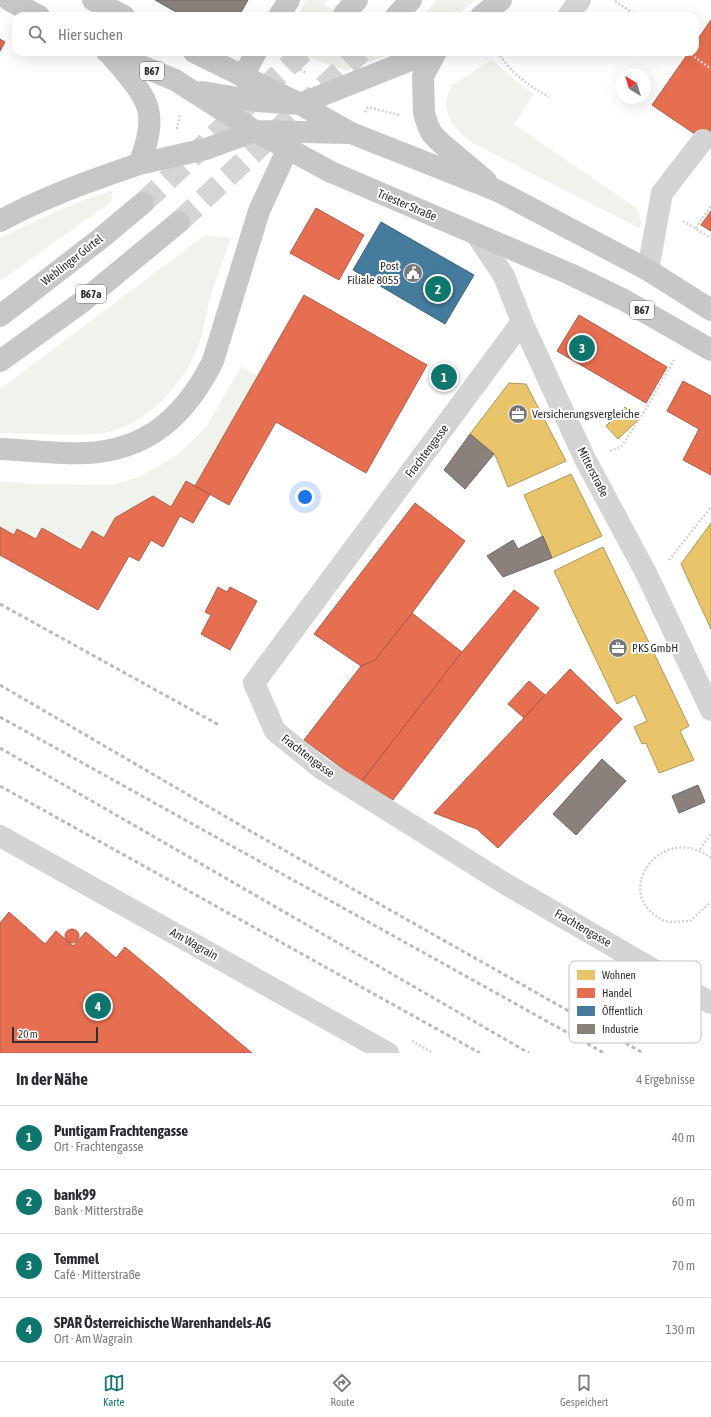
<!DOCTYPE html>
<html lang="de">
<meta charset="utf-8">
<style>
:root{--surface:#fff;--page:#f7f7f7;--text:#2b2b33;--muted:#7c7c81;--line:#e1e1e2;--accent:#0f766e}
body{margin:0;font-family:"Asap Condensed",sans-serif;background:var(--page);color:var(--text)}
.compass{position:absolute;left:615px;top:68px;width:36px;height:36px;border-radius:50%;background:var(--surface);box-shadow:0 4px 16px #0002;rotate:322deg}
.scale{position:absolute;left:12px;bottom:10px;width:86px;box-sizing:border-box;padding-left:4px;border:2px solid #2f2f2f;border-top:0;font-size:11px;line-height:14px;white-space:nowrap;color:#2f2f2f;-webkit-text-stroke:3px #fff;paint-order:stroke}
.you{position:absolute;left:305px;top:497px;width:14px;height:14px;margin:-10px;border:3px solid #fff;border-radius:50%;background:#1a73e8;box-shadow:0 0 0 6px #1a73e833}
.badge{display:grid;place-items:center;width:26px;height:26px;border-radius:50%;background:var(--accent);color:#fff;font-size:13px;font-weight:700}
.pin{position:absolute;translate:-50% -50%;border:2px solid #fff;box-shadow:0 1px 4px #0006}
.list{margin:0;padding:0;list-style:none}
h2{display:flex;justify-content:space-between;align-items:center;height:52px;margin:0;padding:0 16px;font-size:17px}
h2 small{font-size:13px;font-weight:400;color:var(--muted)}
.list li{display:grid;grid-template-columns:26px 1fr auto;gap:12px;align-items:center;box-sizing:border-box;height:64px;padding:0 16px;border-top:1px solid var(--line)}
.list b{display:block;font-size:15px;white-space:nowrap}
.list p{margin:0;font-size:13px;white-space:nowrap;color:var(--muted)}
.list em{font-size:13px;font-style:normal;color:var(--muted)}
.icon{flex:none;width:22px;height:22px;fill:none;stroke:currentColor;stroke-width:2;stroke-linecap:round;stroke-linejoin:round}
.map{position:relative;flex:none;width:711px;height:1053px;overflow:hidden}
.search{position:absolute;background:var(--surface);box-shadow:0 4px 16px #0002;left:12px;right:12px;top:12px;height:44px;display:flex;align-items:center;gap:10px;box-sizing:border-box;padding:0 14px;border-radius:12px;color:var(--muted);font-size:15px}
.sheet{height:308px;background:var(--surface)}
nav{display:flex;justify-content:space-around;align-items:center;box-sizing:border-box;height:56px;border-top:1px solid var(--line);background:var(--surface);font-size:11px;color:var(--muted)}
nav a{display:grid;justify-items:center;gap:2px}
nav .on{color:var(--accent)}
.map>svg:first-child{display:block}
.green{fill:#f0f2ec}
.homes{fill:#e9c46a;stroke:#b19758}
.shops{fill:#e76f51;stroke:#b05c47}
.public{fill:#457b9d;stroke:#3e647c}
.industry{fill:#8a817c;stroke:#6f6865}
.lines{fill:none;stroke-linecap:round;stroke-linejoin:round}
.major-tunnel{stroke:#d5d5d5;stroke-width:22;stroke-dasharray:22 11;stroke-linecap:butt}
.path{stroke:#d3d3d3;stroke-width:2.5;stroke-dasharray:2 2;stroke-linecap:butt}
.minor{stroke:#d4d4d4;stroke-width:22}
.major{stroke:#c7c7c7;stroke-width:22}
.rail{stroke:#bbb;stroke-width:3;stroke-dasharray:4 3;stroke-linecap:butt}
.labels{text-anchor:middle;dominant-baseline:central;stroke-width:4;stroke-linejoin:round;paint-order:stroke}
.shield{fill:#fff;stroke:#6d6d6d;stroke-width:1}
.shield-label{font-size:11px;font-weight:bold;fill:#2f2f2f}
.street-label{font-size:12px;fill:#2f2f2f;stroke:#fff}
.poi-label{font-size:12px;fill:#2f2f2f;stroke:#fff;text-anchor:start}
.key{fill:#fff;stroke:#c1c1c1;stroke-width:1}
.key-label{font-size:11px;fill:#2f2f2f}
</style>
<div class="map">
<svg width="711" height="1053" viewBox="0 0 711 1053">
<rect width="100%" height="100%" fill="#fff"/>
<path class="green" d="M306 0H328L324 5 346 16H297Z
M437 0H476L456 16H423Z
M296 52H396L345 71Z
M492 60 518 82 534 94 514 124 636 208 642 224 639 228 475 144C454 131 438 111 452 85Z
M113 190 111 202 0 281V238L68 206Z
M205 235 231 238C224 258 216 278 210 299 205 316 203 338 195 354 176 393 140 431 94 434 63 436 31 433 0 433V389Z
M241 367 258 376 195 486 186 481 171 507 153 496 115 518 104 538 92 531 81 550 42 528 36 539 17 529 14 535 0 527V481L37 484 113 485 139 477 176 456 207 426Z"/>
<path class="homes" d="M509 383 526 384 566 461 508 487 495 455 470 434Z
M625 407 638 420 618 439 606 426Z
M571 474 602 536 552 558 524 495Z
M711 523V629L681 564Z
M603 547 689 726 680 731 694 760 659 773 646 743 642 744 634 727 647 721 635 695 617 704 554 571Z"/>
<path class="shops" d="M711 20V145L652 105 689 52H695V43Z
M0 39 5 42 0 51Z
M316 208 364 235 339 280 290 253Z
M711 211V231L701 225Z
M304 295 427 365 366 473 276 422 229 505 195 486Z
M579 315 667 367 646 403 557 351Z
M442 364 457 375 446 390 431 380Z
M683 381 711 396V475L683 460 699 429 667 411Z
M186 481 210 494 193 523 180 516 163 547 151 540 139 561 129 556 98 610 0 555V527L14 535 17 529 36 539 42 528 81 550 92 531 104 538 115 518 153 496 171 507Z
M415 503 465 541 412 613 375 660 361 666 314 634Z
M218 587 227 592 230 587 257 601 230 650 201 634 211 615 205 612Z
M514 590 539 608 393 800 361 782 462 652Z
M412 613 462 652 361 782 304 740 361 666 375 660Z
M570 669 622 719 498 848 477 829 434 813Z
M529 681 545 695 524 718 508 704Z
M9 912 45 944 56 931 73 946 86 932 116 958 125 947 252 1053H0V923Z
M65 936a7 7 0 1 1 14 0a7 7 0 1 1-14 0Z"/>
<path class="public" d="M381 222 474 275 445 324 353 270Z"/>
<path class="industry" d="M155 0H248L239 16H183Z
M470 434 494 454 465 489 444 470Z
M543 536 552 558 503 577 487 556 513 540 518 549Z
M602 759 626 781 576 835 553 814Z
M698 785 705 802 679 813 672 796Z"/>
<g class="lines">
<path class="major-tunnel" d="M143 203 303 52
M179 222 361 52"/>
<path class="path" d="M615 1 637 16
M498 52C511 74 527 84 549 97
M688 52 711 69
M282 61 307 73
M365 112 368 107 399 115
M177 129 180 115
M683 221 711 238
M696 228 711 206
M610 451 621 447 646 409 674 360
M669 560 711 507
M700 849 711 834
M711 858C664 822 615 887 655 915 658 917 662 921 666 921 673 923 683 921 690 921L711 902
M412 1041 433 1053"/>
<path class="minor" d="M568 16 580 0
M476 234 504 276 522 322 585 459 646 573 711 710
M648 270 662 193 703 140
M522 322 254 683 275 731 322 769 504 883 711 1003
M0 836 388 1053"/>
<path class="major" d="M9 0 39 16
M93 0 124 16
M344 14 357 0
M279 16 289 0
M396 16 411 0
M481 16 501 0
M107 52 175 80 255 131 331 172 570 274 624 300 711 350
M194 52 300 104 351 133 498 191 648 270 711 310
M436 52 423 76 424 113 428 126 432 134 441 143 486 181
M243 77 256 52
M202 92 257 101 300 104 431 52
M139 164 206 149 255 131 349 133
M0 221C44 197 92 180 139 164 162 107 145 97 110 54
M0 316 100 239 143 203
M0 361 82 302 179 222
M0 449C21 450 42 452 64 453 137 457 181 425 213 361L259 211 288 148"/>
<path class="rail" d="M0 604 219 725
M0 685 252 832 643 1053
M0 717 604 1053
M0 748 529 1053
M0 786 480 1053"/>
</g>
<defs>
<g id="civic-disc" transform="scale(1)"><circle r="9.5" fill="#787878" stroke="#fff"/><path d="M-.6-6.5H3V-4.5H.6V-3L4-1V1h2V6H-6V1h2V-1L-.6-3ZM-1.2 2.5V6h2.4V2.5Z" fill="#fff"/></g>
<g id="office-disc" transform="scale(1)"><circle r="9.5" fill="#787878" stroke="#fff"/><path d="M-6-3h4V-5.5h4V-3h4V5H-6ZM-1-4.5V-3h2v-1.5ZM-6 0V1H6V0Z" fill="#fff"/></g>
</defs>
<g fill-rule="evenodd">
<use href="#civic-disc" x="413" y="273"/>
<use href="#office-disc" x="518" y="414"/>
<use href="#office-disc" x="618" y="648"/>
</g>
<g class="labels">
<g class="shield">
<rect x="140" y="62" width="24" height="18" rx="3"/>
<rect x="76" y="285" width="30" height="18" rx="3"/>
<rect x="630" y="301" width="24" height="18" rx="3"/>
</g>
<g class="shield-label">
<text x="152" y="71">B67</text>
<text x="91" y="294">B67a</text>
<text x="642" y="310">B67</text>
</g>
<g class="street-label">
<text transform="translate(407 205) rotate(23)">Triester Straße</text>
<text transform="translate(72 260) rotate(-38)">Weblinger Gürtel</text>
<text transform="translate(427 451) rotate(-53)">Frachtengasse</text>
<text transform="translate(593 472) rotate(63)">Mitterstraße</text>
<text transform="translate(308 756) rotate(37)">Frachtengasse</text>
<text transform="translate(583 928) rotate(30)">Frachtengasse</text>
<text transform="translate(194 944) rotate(29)">Am Wagrain</text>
</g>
<g class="poi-label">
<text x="399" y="266" text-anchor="end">Post<tspan x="399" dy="14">Filiale 8055</tspan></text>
<text x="532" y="414">Versicherungsvergleiche</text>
<text x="632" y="648">PKS GmbH</text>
</g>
</g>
<rect x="569" y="961" width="132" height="82" rx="6" class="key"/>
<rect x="577" y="970" width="18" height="10" fill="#e9c46a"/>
<rect x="577" y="988" width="18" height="10" fill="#e76f51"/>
<rect x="577" y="1006" width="18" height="10" fill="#457b9d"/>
<rect x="577" y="1024" width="18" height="10" fill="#8a817c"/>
<g class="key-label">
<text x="602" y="979">Wohnen</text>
<text x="602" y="997">Handel</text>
<text x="602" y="1015">Öffentlich</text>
<text x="602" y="1033">Industrie</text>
</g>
</svg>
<svg class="compass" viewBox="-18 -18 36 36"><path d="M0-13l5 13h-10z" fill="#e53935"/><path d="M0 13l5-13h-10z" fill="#7c7c81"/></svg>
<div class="scale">20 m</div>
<div class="you"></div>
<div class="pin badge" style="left:444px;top:377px">1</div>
<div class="pin badge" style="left:438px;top:289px">2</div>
<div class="pin badge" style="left:582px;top:348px">3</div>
<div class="pin badge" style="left:98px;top:1006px">4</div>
<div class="search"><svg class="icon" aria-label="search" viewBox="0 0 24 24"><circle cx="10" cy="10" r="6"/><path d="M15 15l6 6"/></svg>Hier suchen</div>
</div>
<section class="sheet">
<h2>In der Nähe<small>4 Ergebnisse</small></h2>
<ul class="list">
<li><span class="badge">1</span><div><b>Puntigam Frachtengasse</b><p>Ort · Frachtengasse</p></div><em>40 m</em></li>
<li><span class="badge">2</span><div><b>bank99</b><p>Bank · Mitterstraße</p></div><em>60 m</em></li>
<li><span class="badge">3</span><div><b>Temmel</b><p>Café · Mitterstraße</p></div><em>70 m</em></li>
<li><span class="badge">4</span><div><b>SPAR Österreichische Warenhandels-AG</b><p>Ort · Am Wagrain</p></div><em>130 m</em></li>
</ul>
</section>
<nav>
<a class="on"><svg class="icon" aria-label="map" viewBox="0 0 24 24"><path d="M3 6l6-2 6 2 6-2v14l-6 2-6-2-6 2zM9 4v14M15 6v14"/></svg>Karte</a>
<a><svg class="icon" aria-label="directions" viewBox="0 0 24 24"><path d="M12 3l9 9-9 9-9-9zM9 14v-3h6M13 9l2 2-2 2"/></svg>Route</a>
<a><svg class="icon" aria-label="saved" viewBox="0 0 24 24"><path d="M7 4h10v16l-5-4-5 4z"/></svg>Gespeichert</a>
</nav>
